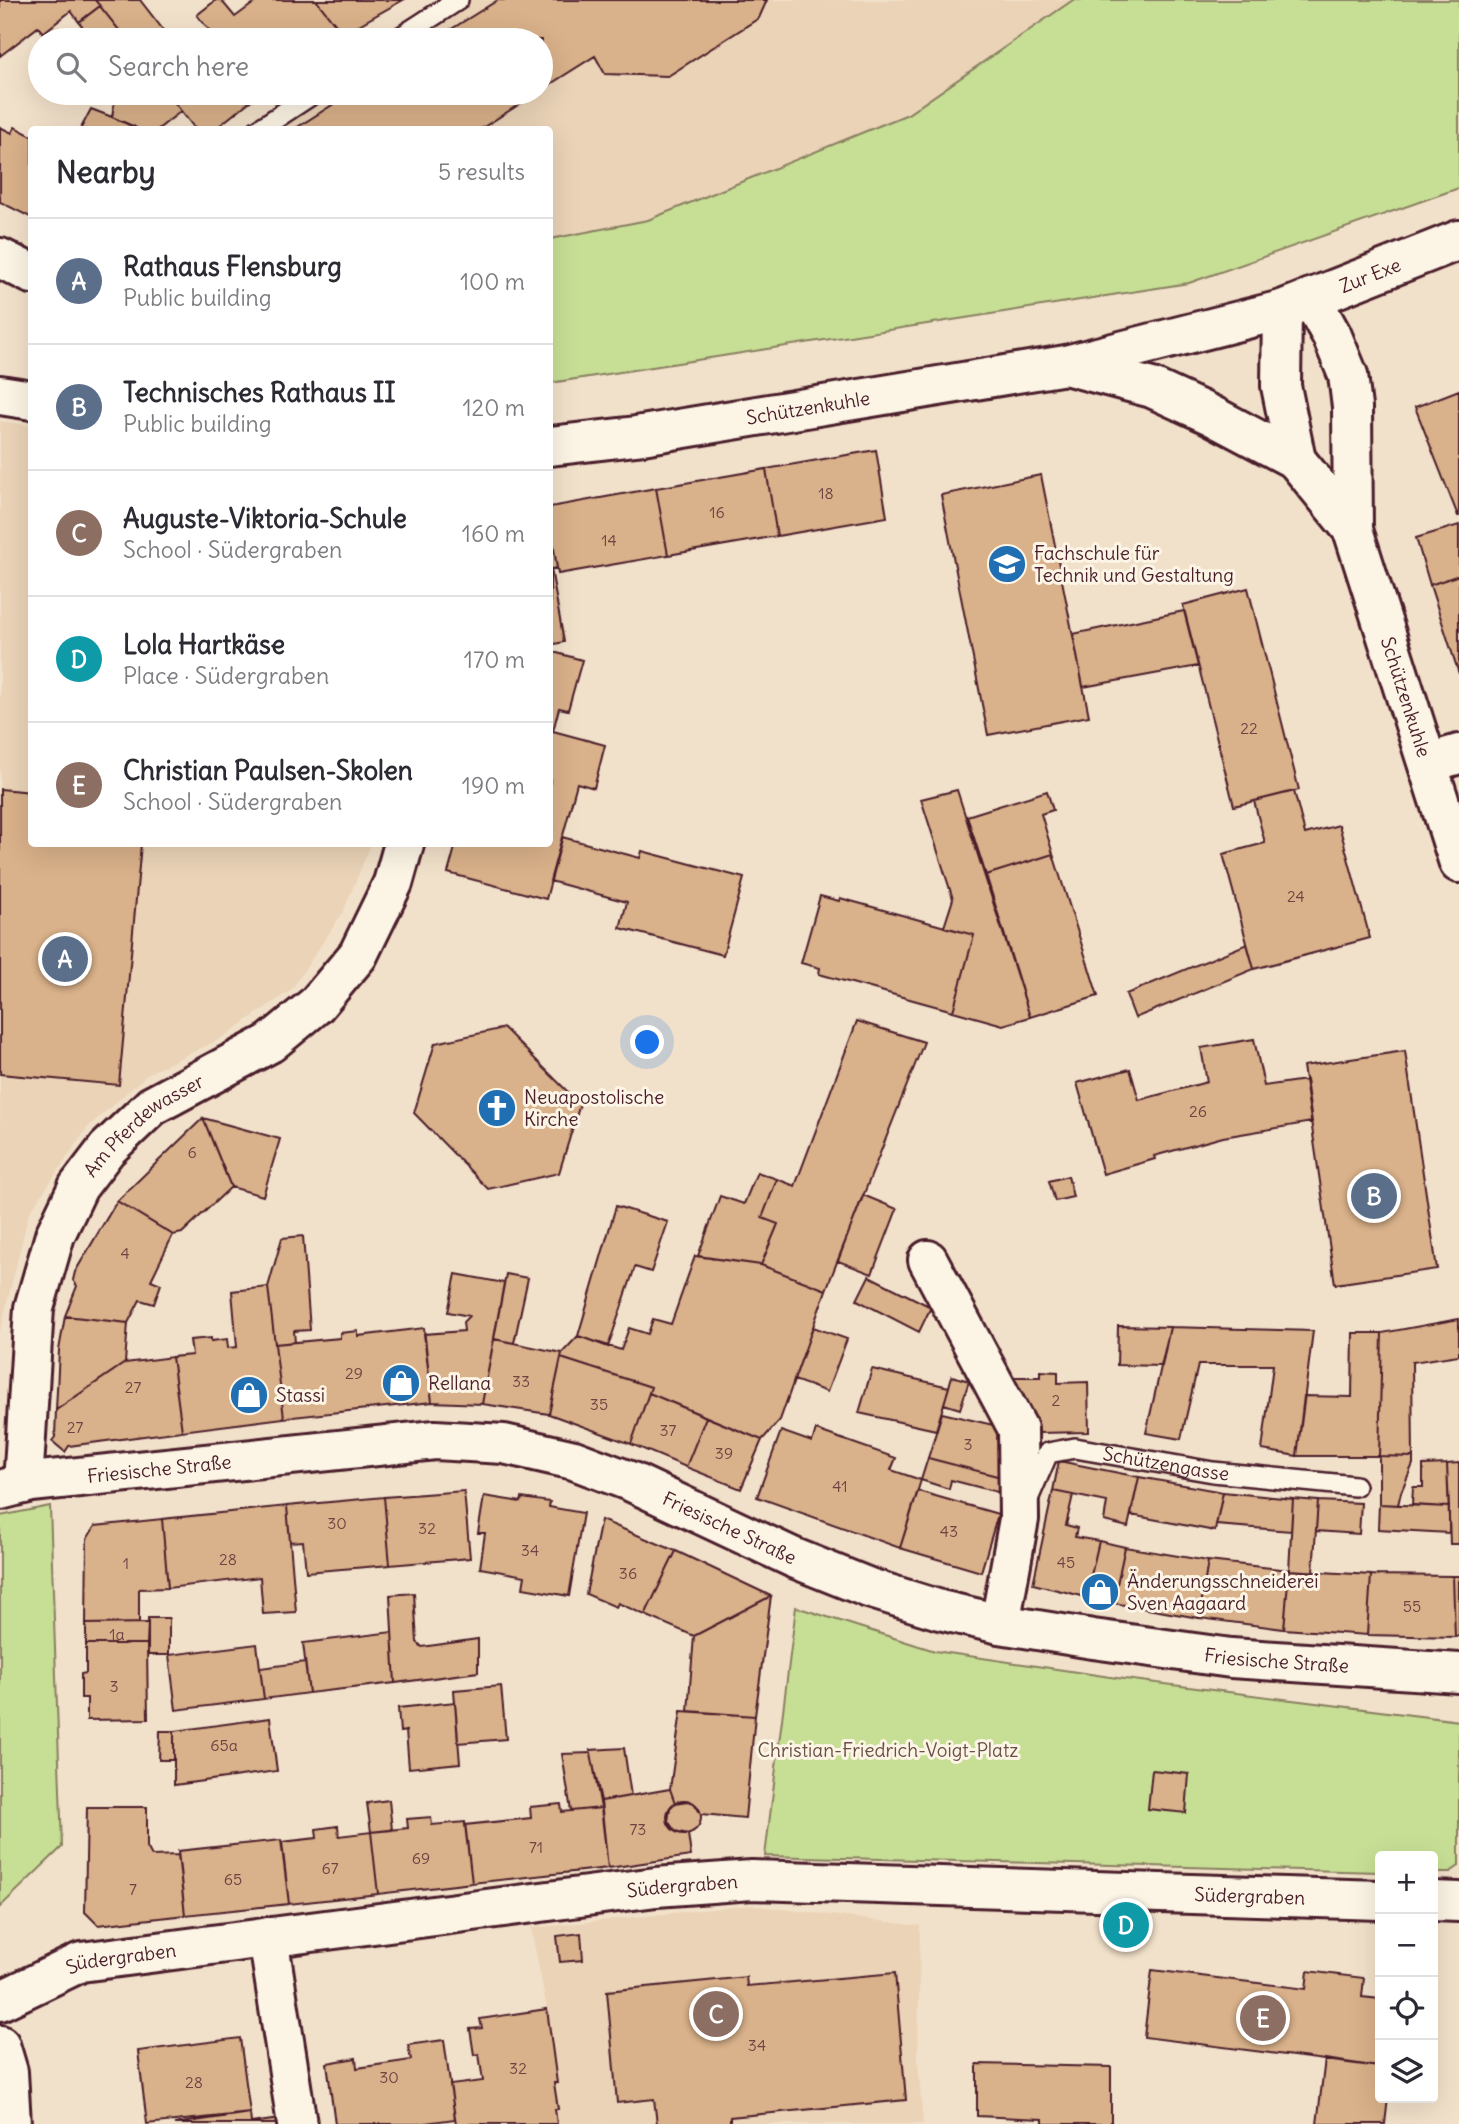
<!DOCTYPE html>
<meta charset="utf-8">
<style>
:root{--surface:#fff;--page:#f2f2f3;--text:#2b2b33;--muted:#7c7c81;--line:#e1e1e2;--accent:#0b8043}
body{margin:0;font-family:Delius,sans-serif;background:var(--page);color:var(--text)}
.controls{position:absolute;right:21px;bottom:21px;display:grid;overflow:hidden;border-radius:7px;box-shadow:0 7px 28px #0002}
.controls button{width:63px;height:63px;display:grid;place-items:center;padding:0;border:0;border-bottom:2px solid var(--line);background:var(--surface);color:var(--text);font:35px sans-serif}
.you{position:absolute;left:648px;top:1043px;width:24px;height:24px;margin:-18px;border:5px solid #fff;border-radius:50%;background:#1a73e8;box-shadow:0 0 0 10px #1a73e833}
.badge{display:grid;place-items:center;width:46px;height:46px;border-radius:50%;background:var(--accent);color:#fff;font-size:23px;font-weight:700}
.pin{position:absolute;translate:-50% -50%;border:4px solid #fff;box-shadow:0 2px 7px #0006}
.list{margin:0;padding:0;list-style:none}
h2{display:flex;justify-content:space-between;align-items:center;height:91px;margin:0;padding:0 28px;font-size:30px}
h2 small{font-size:23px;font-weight:400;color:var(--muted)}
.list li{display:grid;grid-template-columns:46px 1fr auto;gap:21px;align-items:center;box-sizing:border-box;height:126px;padding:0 28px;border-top:2px solid var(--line)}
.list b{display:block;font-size:26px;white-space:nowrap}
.list p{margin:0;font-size:23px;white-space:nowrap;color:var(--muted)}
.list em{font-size:23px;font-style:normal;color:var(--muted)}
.icon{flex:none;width:38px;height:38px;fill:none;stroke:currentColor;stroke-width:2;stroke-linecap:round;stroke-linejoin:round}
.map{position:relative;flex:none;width:1459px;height:2124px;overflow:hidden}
.search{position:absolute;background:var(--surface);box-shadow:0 7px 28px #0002;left:28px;top:28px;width:525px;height:77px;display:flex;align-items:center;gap:18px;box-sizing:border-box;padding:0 24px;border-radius:38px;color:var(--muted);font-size:26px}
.panel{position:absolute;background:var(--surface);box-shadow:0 7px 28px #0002;left:28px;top:126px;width:525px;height:721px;border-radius:7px}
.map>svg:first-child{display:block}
.built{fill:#ead3b7}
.green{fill:#c7df95;stroke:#887f60;stroke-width:2}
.building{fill:#d9b18a;stroke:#4a1f2b;stroke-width:2}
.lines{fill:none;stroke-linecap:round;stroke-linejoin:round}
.service-casing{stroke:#4a1f2b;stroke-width:24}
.minor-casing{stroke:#4a1f2b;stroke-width:44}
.secondary-casing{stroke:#4a1f2b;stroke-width:44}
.service{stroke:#fcf5e5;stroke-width:19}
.minor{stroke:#fcf5e5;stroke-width:38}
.secondary{stroke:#fcf5e5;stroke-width:38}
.labels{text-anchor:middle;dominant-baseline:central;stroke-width:6;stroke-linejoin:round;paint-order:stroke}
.number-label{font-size:16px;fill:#6e4443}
.street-label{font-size:19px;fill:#4a1f2b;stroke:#fcf5e5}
.poi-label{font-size:19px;fill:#4a1f2b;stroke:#fcf5e5;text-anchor:start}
.park-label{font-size:19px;fill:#694f46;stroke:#fcf5e5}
</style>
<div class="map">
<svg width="1459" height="2124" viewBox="0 0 1459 2124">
<rect width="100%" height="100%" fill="#f2e1ca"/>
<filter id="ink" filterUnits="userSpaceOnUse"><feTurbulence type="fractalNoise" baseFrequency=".0143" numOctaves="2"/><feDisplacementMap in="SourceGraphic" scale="14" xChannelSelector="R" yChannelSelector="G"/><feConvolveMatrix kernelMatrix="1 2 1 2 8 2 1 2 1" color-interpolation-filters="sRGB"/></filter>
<g filter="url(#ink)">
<path class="built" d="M439 0H1073L908 114 648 220 550 239V130H275L321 93H541V40H388Z
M0 421 31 425 32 844H371L343 912 291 990 220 1039 149 1073 88 1127 29 1213 0 1332Z
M750 1905 920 1926 918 2060 923 2124H456L450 2085 483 2081 480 2055H474L470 2029 481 2028 480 2019 547 2009 531 1928Z"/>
<path class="green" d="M1073 0H1459V188L1189 283 550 383V239L648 220 908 114Z
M50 1506 62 1847 0 1907V1516Z
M796 1607 935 1651 1117 1678 1459 1721V1866L1449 1873H1433V1856H1380V1872L765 1856Z"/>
<path class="building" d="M0 0H95L100 6 79 22 71 11 43 33 38 27 0 56Z
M95 0H140L171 40H127Z
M216 0H221L235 17 258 0H316L343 34 334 40H217L197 15Z
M316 0H403L343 34Z
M498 0H767L759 18 668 76 605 74 595 56 541 90V40H434Z
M100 6 127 40H92L79 22Z
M116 93H167L181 111 157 130H140L112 117Z
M167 93H258L259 94 214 130H196Z
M351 93H537L479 130H293Z
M91 109 112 117 135 127 133 130H80Z
M0 127 12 133 15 127 32 136V218L0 202Z
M1459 390V516H1458L1415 407Z
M876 450 887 517 777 536 766 469Z
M766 469 777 536 668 555 656 488Z
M1041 475 1089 716 988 735 941 495Z
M656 488 668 555 558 574 550 524V507Z
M550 524 557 568 551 569 564 642 550 645Z
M1459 525V575L1430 585 1416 538Z
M1459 575V674L1430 585Z
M1248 588 1299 790 1234 806 1183 605Z
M1184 611 1198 666 1083 687 1073 634Z
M550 651 582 660 568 710 559 708 553 731 605 745 594 788 577 783 546 899 448 873 456 844H550Z
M0 789 32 792V844H141L119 1085 0 1074Z
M957 790 1030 1017 1003 1025 953 1011 974 935 944 927 953 899 921 799Z
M1047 791 1053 810 1041 814 1053 854 986 875 967 816Z
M1294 791 1305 834 1339 825 1370 938 1254 969 1223 854 1265 843 1254 801Z
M562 837 640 858 642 851 744 878 723 955 620 928 627 902 550 881Z
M1053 854 1098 996 1030 1017 986 875Z
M820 896 839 901 840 898 974 935 953 1011 819 974 820 968 801 963Z
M1247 944 1254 969 1135 1018 1126 994Z
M857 1021 924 1042 826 1290 761 1265 778 1224 762 1218 777 1179 795 1186Z
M504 1028 580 1104 559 1173 488 1189 414 1113 435 1043Z
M1254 1039 1264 1086 1306 1080 1312 1122 1223 1137 1154 1156 1155 1159 1103 1174 1077 1083 1130 1069 1139 1100 1207 1082 1201 1048Z
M1405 1051 1437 1269 1335 1284 1303 1066Z
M203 1118 280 1139 263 1196 231 1187Z
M203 1118 231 1187 182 1233 173 1235 117 1201Z
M757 1172 777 1179 762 1218 778 1224 761 1265 698 1256 720 1196 744 1204Z
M1068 1176 1073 1197 1055 1201 1049 1181Z
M863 1195 897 1209 872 1274 838 1261Z
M117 1201 173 1235 151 1280 161 1284 154 1304 140 1300 128 1323 65 1316 77 1286 73 1280 75 1272Z
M616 1206 668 1222 651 1272 635 1267 608 1347 578 1336Z
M303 1236 310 1330 294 1331 295 1342 275 1344 268 1287 282 1238Z
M695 1256 761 1265 826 1290 780 1420 762 1440 649 1393 651 1387 561 1358 562 1353 578 1336 621 1350 629 1328 648 1334 653 1319 671 1324Z
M456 1274 504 1283 482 1404 432 1402 424 1334 464 1331 463 1322 469 1316 448 1312Z
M506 1274 528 1278 514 1343 494 1339Z
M869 1276 931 1307 919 1332 857 1300Z
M268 1287 284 1418 182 1431 172 1357 192 1355 190 1340 211 1338V1341L227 1339 228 1348 237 1347 232 1291Z
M65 1316 128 1323 125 1363 56 1410 59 1350Z
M1459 1319V1355L1412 1362 1413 1457 1379 1456 1382 1333Z
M1118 1326 1170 1327 1162 1366 1117 1365Z
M813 1327 847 1339 827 1392 794 1380Z
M1170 1327 1313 1331 1297 1456 1262 1450 1273 1365H1198L1181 1439 1146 1433Z
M424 1328 432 1402 284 1418 275 1344 340 1338V1333L358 1331V1336Z
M1353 1333H1382L1379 1456H1297L1304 1396 1352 1397Z
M494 1339 562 1353 549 1414 482 1404Z
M172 1357 182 1431 69 1446 65 1452 52 1441 55 1437 56 1410 125 1363Z
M561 1358 651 1387 631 1444 549 1414Z
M872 1369 949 1387 936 1430 859 1413Z
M1040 1371 1058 1372V1383L1088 1382 1089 1432 1037 1433V1418L1032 1417 1011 1377H1040Z
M952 1376 969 1381 960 1409 944 1404Z
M649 1393 706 1417 686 1467 631 1444Z
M942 1413 1006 1428 1001 1477 928 1458Z
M706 1417 762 1440 741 1489 686 1467Z
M816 1430 896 1458 891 1470 921 1480 900 1548 757 1497 781 1431 812 1442Z
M1379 1456 1413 1457V1464L1401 1492 1398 1505 1379 1504Z
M928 1458 1001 1477V1493L951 1480 949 1489 921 1480Z
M1059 1461 1139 1477 1128 1527 1104 1521 1107 1502 1053 1491Z
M1459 1463V1544H1450L1447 1464Z
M1447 1464 1449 1507 1412 1505 1413 1487H1423V1465Z
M1139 1477 1223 1492 1215 1531 1131 1515Z
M464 1491 470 1558 390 1565 384 1497Z
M918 1491 998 1514 981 1572 900 1548Z
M1053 1491 1073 1495 1066 1525 1077 1528 1075 1537 1099 1541 1086 1597 1033 1584Z
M1223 1492 1293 1499 1291 1531 1216 1525Z
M484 1496 521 1502 522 1498 550 1502 549 1507 583 1513 569 1596 523 1588 525 1576 480 1568 485 1533H478Z
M384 1497 390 1565 306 1572 303 1541 290 1542 287 1506Z
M1293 1499 1318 1501 1313 1572 1289 1570Z
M1318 1501 1361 1503 1359 1534 1316 1531Z
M1379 1504 1449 1507V1533L1378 1529Z
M287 1506 296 1612 263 1614 260 1577 168 1588 162 1519Z
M162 1519 168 1588 139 1589V1623L86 1624 87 1539 95 1526Z
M601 1520 676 1551 645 1615 618 1603 616 1607 586 1594Z
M1099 1541 1125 1547 1113 1603 1086 1597Z
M1125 1547 1208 1561 1199 1618 1113 1603Z
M676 1551 771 1596 694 1636 645 1615Z
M1208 1561 1289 1570 1284 1629 1199 1618Z
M1289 1570 1371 1575 1367 1635 1284 1629Z
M1371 1575 1453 1576 1455 1637 1367 1635Z
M1453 1576H1459V1636L1455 1637Z
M414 1593 417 1642 422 1647 478 1639V1672L395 1683 390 1595Z
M771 1596 755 1716 688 1711 694 1636Z
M148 1618H169V1655H148Z
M148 1623 147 1644H86V1624Z
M392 1632 395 1683 309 1693 303 1643Z
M86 1644H147L148 1719 87 1720V1698H81V1674L86 1673Z
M257 1644 264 1699 176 1710 169 1655Z
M305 1662 309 1693 264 1699 260 1668Z
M501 1686 506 1739 458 1743 454 1690Z
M455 1702 460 1763 409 1768 406 1731 400 1732 398 1708Z
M681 1711 755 1716 745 1818 701 1814 694 1803 688 1801 675 1803 670 1789Z
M270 1718 277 1771 174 1785V1731Z
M160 1731H174V1760H159Z
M624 1748 631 1796 601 1801 590 1750Z
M591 1753 601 1808 571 1811 562 1754Z
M1152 1770 1189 1774 1186 1813 1148 1809Z
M670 1789 675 1803 670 1808 668 1821 675 1831 688 1834 691 1856 608 1868 601 1801Z
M389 1800 392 1830 371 1832 367 1803Z
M667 1817a17 17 0 1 1 34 0a17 17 0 1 1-34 0Z
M561 1804 562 1812 601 1808 608 1868 472 1883 465 1825 531 1818 530 1807Z
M87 1807H147V1847L152 1856 178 1855 185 1915 98 1925 85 1912Z
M431 1817 432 1825 465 1822 472 1883 378 1894 371 1832 408 1828 407 1819Z
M338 1826 339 1836 371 1832 378 1894 289 1904 282 1842 317 1838 316 1829Z
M281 1840 289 1904 185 1915 178 1851Z
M581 1933 583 1960 560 1962 557 1936Z
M1152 1970 1306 1989 1308 1971 1364 1978 1362 1997 1380 1999V2067L1144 2037Z
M895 1973 906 2100 730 2117V2124H657L654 2099 617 2103 607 1991 746 1977 747 1986Z
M547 2009 557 2083H554L558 2109H555L557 2124H456L450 2085 483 2081 479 2054 474 2055 470 2029 482 2028 480 2019Z
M240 2038 250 2113 147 2124 138 2051Z
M444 2040 455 2119 418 2124H335L327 2063 356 2058 357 2068 411 2060 408 2045Z
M1325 2059 1380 2067V2098H1388L1385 2124H1317Z
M977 2064 1111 2067V2124H1043V2119L977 2116Z
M250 2113 251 2123 280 2119V2124H174Z"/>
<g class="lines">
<g class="service-casing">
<g id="service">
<path d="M396 40 458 0"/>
<path d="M258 130 314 93"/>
<path id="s1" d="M1028 1499 1048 1453 1075 1448 1213 1472 1355 1486"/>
</g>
</g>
<g class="minor-casing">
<g id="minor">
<path d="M1428 763 1459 754"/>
<path d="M928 1260 1018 1429 1019 1519 1000 1624"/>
<path id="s2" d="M23 1484 34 1308 55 1235 78 1187 107 1149 152 1106 270 1043 316 1005 358 955 393 883 404 844"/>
<path id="s3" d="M0 1490 31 1482 435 1440 504 1444 574 1460 632 1482 794 1558 869 1588 940 1610 1000 1624 1093 1639 1231 1658 1459 1673"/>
<path d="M1433 1901 1459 1902"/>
<path d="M268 1937 297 2124"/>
<path id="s4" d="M0 2001 81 1962 656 1887 752 1880 1380 1900"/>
<path d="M0 2045 8 2072 11 2124"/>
</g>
</g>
<g class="secondary-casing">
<g id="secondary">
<path d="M0 258 32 274"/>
<path id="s5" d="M1311 298 1332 336 1348 375 1352 407 1353 530 1459 863"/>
<path d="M1282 310 1281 386 1296 460"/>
<path d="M1069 366 1152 388 1211 415 1296 460 1353 530"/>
<path d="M0 395 32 400"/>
<path id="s6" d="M550 446 636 436 1066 365 1282 310 1459 240"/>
</g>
</g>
<use href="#service" class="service"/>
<use href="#minor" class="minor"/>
<use href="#secondary" class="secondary"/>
</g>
</g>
<defs>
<g id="school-disc" transform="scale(2.0125)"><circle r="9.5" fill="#1f6fb2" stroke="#fcf5e5"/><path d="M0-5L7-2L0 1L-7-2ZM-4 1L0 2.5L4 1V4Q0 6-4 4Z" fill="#fff"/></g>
<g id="church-disc" transform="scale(2.0125)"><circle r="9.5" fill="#1f6fb2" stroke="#fcf5e5"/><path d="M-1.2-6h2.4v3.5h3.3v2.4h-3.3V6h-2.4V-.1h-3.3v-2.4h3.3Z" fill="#fff"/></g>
<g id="shop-disc" transform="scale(2.0125)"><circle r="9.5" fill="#1f6fb2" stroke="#fcf5e5"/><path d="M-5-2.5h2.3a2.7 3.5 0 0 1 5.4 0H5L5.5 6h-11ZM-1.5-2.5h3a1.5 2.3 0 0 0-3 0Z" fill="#fff"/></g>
</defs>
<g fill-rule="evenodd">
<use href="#school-disc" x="1007" y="564"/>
<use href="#church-disc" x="497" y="1108"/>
<use href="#shop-disc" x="401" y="1383"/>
<use href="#shop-disc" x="249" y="1395"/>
<use href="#shop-disc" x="1100" y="1592"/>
</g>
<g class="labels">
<g class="number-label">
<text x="826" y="493">18</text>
<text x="717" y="512">16</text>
<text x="609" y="540">14</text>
<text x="1249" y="728">22</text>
<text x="1296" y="896">24</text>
<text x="1198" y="1111">26</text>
<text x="192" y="1152">6</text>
<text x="125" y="1253">4</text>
<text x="354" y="1373">29</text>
<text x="521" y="1381">33</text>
<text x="133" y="1387">27</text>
<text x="1056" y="1400">2</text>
<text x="599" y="1404">35</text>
<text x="75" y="1427">27</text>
<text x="668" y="1430">37</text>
<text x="968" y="1444">3</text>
<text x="724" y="1453">39</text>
<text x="840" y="1486">41</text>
<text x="337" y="1523">30</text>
<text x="427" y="1528">32</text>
<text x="949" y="1531">43</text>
<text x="530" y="1550">34</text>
<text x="228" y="1559">28</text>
<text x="1066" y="1562">45</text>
<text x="126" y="1563">1</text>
<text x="628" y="1573">36</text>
<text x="1412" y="1606">55</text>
<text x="117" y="1634">1a</text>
<text x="114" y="1686">3</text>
<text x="224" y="1745">65a</text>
<text x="638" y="1829">73</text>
<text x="536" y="1847">71</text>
<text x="421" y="1858">69</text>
<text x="330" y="1868">67</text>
<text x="233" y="1879">65</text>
<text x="133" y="1889">7</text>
<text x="757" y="2045">34</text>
<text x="518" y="2068">32</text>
<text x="389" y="2077">30</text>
<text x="194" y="2082">28</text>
</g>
<g class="street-label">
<text stroke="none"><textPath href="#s6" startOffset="840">Zur Exe</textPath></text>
<text stroke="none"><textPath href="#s6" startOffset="261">Schützenkuhle</textPath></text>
<text stroke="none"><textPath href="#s5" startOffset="416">Schützenkuhle</textPath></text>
<text stroke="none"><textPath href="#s2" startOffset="397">Am Pferdewasser</textPath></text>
<text stroke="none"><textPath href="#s1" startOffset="170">Schützengasse</textPath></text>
<text stroke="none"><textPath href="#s3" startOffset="161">Friesische Straße</textPath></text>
<text stroke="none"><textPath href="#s3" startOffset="749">Friesische Straße</textPath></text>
<text stroke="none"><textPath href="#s3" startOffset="1316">Friesische Straße</textPath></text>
<text stroke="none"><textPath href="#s4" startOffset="696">Südergraben</textPath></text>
<text stroke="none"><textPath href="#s4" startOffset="1264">Südergraben</textPath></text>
<text stroke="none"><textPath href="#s4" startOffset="130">Südergraben</textPath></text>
</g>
<g class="poi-label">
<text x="1034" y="553">Fachschule für<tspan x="1034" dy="22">Technik und Gestaltung</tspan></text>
<text x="524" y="1097">Neuapostolische<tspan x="524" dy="22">Kirche</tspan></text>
<text x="428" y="1383">Rellana</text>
<text x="276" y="1395">Stassi</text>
<text x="1127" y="1581">Änderungsschneiderei<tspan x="1127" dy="22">Sven Aagaard</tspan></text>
</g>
<g class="park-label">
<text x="888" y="1750">Christian-Friedrich-Voigt-Platz</text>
</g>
</g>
</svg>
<div class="controls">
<button>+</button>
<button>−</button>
<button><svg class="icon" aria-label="locate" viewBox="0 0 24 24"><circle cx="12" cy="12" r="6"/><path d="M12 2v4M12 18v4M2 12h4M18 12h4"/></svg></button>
<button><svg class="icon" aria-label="layers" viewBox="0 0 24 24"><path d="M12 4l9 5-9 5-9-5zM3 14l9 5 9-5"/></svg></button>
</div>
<div class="you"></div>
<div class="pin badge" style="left:65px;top:959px;background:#5c6f8a">A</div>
<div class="pin badge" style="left:1374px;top:1196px;background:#5c6f8a">B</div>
<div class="pin badge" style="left:716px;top:2014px;background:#8d6e63">C</div>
<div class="pin badge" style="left:1126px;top:1925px;background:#0f9aa8">D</div>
<div class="pin badge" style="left:1263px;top:2018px;background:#8d6e63">E</div>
<div class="search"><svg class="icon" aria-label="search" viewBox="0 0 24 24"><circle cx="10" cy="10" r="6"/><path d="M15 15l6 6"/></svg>Search here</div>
<section class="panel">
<h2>Nearby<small>5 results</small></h2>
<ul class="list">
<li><span class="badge" style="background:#5c6f8a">A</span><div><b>Rathaus Flensburg</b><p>Public building</p></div><em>100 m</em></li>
<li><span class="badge" style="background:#5c6f8a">B</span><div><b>Technisches Rathaus II</b><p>Public building</p></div><em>120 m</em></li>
<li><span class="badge" style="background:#8d6e63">C</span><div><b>Auguste-Viktoria-Schule</b><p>School · Südergraben</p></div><em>160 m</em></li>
<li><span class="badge" style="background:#0f9aa8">D</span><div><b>Lola Hartkäse</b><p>Place · Südergraben</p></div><em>170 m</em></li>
<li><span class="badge" style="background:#8d6e63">E</span><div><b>Christian Paulsen-Skolen</b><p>School · Südergraben</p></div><em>190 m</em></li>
</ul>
</section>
</div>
